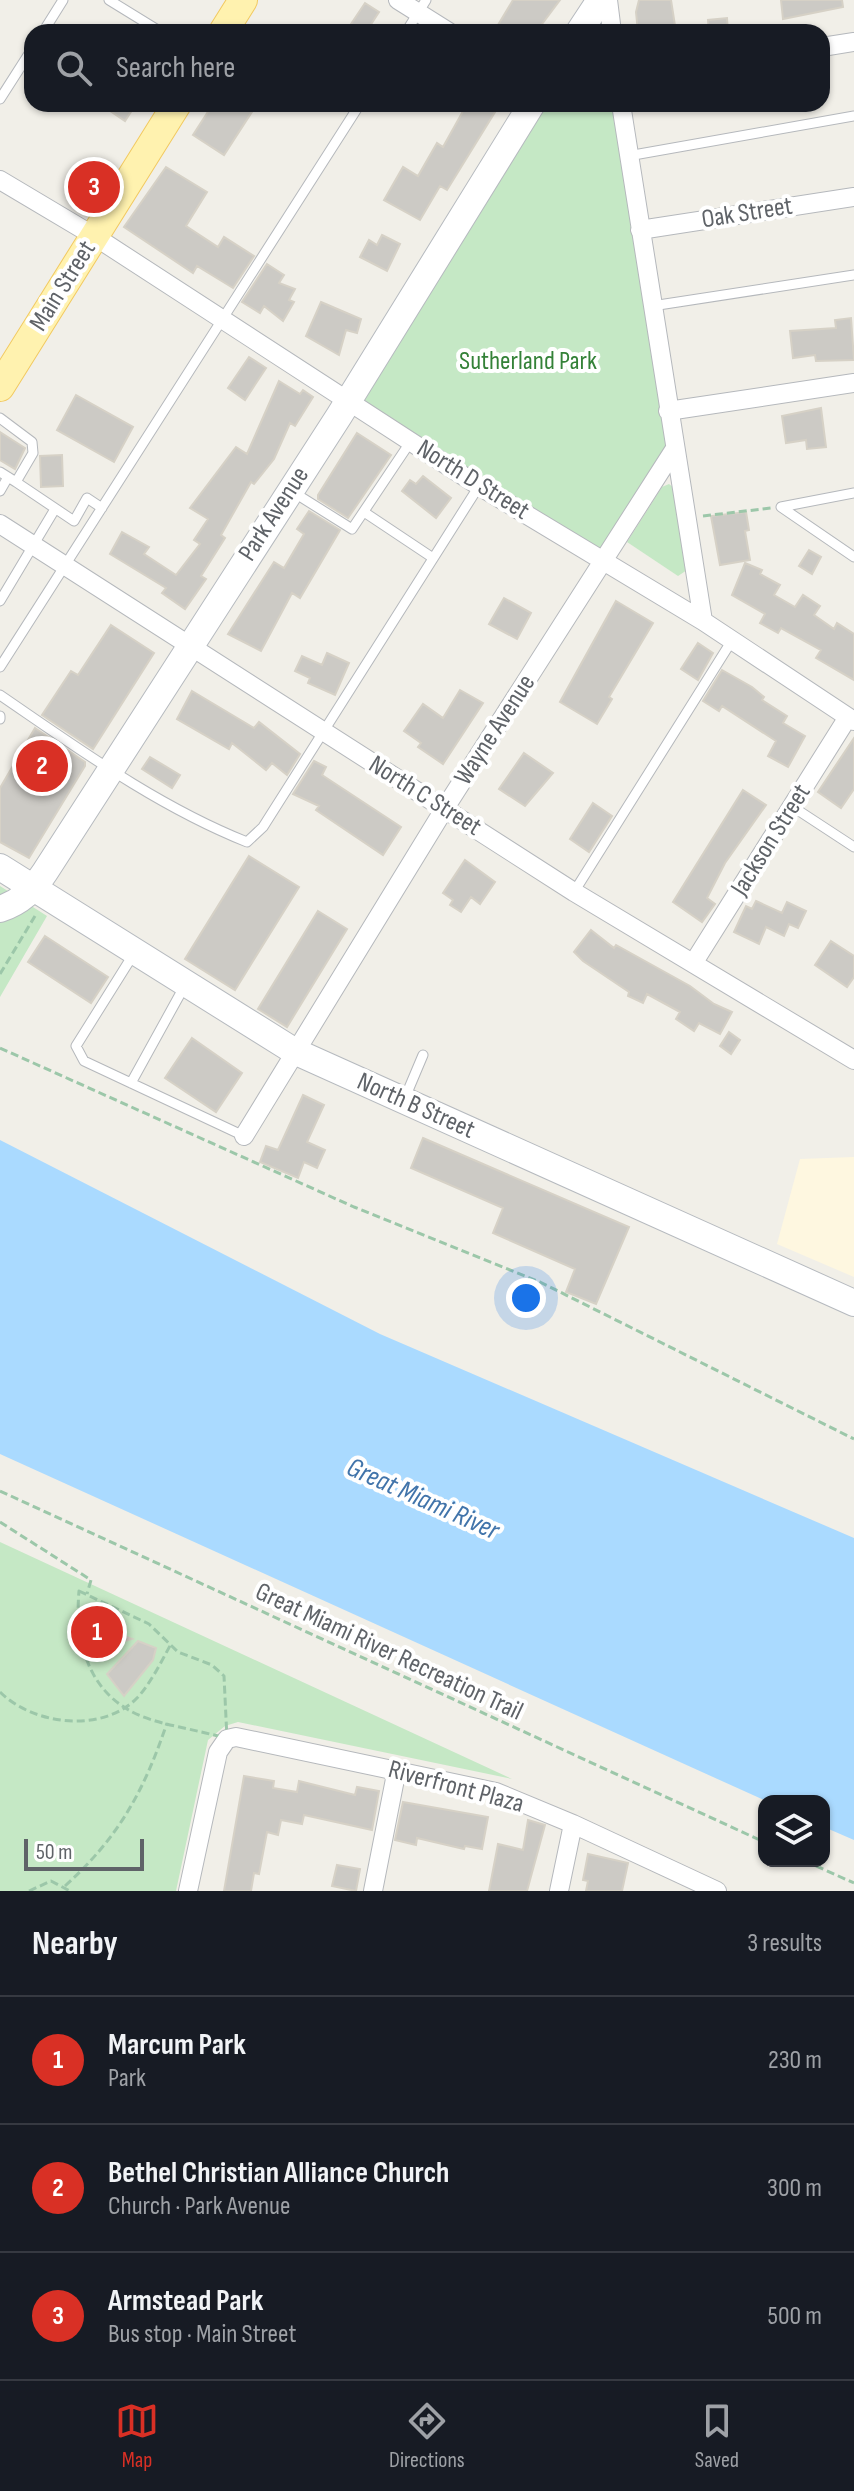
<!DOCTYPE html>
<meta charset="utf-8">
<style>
:root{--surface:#171b24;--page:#242831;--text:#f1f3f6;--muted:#9ea1a6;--line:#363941;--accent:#d93025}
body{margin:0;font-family:"Sofia Sans Condensed",sans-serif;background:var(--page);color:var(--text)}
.controls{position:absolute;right:24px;bottom:24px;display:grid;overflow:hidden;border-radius:16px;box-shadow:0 2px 6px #0004}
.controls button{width:72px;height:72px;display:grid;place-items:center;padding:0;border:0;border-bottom:2px solid var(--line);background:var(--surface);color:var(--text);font:40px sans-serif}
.scale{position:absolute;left:24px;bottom:20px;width:120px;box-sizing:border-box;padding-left:8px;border:4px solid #5f6368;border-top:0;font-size:22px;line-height:28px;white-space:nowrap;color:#5f6368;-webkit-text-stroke:6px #fff;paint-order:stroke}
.you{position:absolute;left:526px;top:1298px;width:28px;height:28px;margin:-20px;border:6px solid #fff;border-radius:50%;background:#1a73e8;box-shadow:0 0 0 12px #1a73e833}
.badge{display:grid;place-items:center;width:52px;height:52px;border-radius:50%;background:var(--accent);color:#fff;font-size:26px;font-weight:700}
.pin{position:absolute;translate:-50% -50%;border:4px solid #fff;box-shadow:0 2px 8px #0006}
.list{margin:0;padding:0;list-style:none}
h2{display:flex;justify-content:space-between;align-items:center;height:104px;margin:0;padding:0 32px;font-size:34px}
h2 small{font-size:26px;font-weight:400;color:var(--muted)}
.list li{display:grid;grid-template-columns:52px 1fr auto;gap:24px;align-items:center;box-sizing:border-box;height:128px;padding:0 32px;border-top:2px solid var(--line)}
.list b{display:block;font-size:30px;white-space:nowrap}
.list p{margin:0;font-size:26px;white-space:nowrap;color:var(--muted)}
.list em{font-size:26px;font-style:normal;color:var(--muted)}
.icon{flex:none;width:44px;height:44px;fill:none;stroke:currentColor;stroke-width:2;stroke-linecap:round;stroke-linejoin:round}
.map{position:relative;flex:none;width:854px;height:1891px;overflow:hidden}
.search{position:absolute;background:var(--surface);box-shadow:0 2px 6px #0004;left:24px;right:24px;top:24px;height:88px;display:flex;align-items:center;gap:20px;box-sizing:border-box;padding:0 28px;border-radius:24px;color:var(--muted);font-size:30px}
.sheet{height:488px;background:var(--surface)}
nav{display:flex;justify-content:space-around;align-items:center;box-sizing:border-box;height:112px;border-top:2px solid var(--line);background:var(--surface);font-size:22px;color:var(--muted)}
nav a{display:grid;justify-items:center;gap:4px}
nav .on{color:var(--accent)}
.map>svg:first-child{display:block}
.commercial{fill:#fef7e0}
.green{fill:#c5e8c5}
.water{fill:#aadaff}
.building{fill:#cccac5;stroke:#d6d1c6;stroke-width:2}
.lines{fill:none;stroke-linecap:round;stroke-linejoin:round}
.lane-casing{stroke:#b5b8bc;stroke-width:11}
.street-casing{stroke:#b5b8bc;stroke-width:20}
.secondary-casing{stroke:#b6babf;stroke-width:28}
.primary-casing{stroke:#f2c960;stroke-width:30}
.path{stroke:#9cc7a9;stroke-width:3;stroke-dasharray:8 4;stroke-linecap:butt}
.lane{stroke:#fff;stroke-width:9}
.street{stroke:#fff;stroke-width:18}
.secondary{stroke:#fff;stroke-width:26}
.primary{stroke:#fff2af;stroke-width:28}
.labels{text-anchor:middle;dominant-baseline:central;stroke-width:8;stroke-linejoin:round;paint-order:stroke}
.street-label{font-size:26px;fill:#5f6368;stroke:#fff}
.park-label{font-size:26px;fill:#348238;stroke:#fff}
.water-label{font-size:28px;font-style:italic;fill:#4174aa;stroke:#fff}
</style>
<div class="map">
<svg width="854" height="1891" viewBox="0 0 854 1891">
<rect width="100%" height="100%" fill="#f1efe8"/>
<path class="commercial" d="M854 1157V1277L777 1244 800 1159Z"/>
<path class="green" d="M532 104H621L674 450 605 560 349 400Z
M669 484 675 489 687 570 678 576 627 542 662 487Z
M0 886 47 916 0 997Z
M0 1542 512 1779 238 1722 225 1726 208 1740 176 1891H0Z"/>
<path class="water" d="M0 1140 380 1334 854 1538V1840L824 1827V1801H766L0 1454Z"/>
<path class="building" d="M513 0H560L536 32H509L498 25Z
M639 0H671L676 32H638L636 12Z
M781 0H842L843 7 783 19Z
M365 3 379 12 366 32H356L349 27Z
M727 18 728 32H709L708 20Z
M100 104H136L125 121Z
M213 104H257L224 155 193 135Z
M467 104H481L495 112 447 190 440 186 420 220 384 200 403 167 418 176 437 143 443 147Z
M166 167 207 192 186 226 218 247 224 237 254 256 233 288 197 266 193 273 124 227Z
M83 179 85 192 73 194 71 182Z
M382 235 400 244 387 271 360 257 369 240 377 245Z
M267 264 284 275 279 283 295 289 289 300 294 302 283 321 264 306 260 313 242 302Z
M321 302 361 319 357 333 346 330 339 355 306 336Z
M851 318 854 360 816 361 815 355 793 358 790 331 836 328 835 320Z
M249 357 266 368 245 400 228 388Z
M279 381 300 394 303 390 313 397 295 426 290 423 274 459 254 484 251 482 221 535 225 538 201 576 206 579 185 609 162 593 166 588 110 554 122 532 149 547 144 554 176 575 200 544 194 540 208 519 190 508 236 447 247 454Z
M76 395 133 427 114 462 57 430Z
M821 408 826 447 807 449 806 440 786 443 782 416Z
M0 432 25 448 15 469 0 460Z
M357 433 391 455 348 518 318 499V495Z
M62 455 63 486 41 487 40 456Z
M423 476 451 498 436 518 402 491 410 480 416 484Z
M309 511 340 530 300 598 292 593 261 651 228 634 274 562 284 568 304 534 297 529Z
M746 512 749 530 745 531 750 560 720 565 711 516Z
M809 550 821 557 812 574 799 566Z
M745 563 762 570 760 574 780 585 774 595 795 607 803 595 820 606 814 615 834 629 837 623 854 634V680L816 658 821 650 781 628 778 633 760 623 765 614 732 595Z
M504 598 531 613 517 639 489 624Z
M616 601 653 623 609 697 612 699 597 724 560 702Z
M111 625 154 653 93 749 42 715 71 671 78 675Z
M698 643 713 653 698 680 681 669Z
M327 653 349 663 335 695 308 683 310 678 295 671 302 656 322 665Z
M722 670 752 687 764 697 762 700 787 716 783 723 805 736 788 767 768 756 776 741 722 706 719 711 703 701Z
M460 690 483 703 443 764 418 747 421 743 404 731 423 704 443 718Z
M192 691 254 728 259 722 300 754 287 775 272 763 266 770 232 743 229 749 177 719Z
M35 728 85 762V766L29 858 0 842V788Z
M854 738V789L841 808 818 792Z
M524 753 553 773 525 806 499 789Z
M150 757 180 775 172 788 142 769Z
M314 761 326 767 322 775 401 827 383 855 316 810 319 806 293 794Z
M743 790 766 805 725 863 707 898 715 904 702 922 673 902Z
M593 803 612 816 589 852 570 839Z
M249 856 299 887 235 990 185 959Z
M465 860 495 882 480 904 471 897 461 912 450 905 453 900 443 893Z
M756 901 782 913 787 902 806 911 798 928 789 924 784 936 766 927 759 944 734 932 746 906 752 909Z
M318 911 347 929 287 1027 258 1009Z
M591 930 614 948 616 945 690 986 714 1004 732 1012 720 1034 699 1023 694 1031 676 1019 680 1012 647 994 643 1003 628 996 629 992 583 961 574 952Z
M45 936 108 977 91 1003 28 962Z
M831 941 854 956V977L847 987 815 965Z
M729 1032 740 1040 731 1054 720 1046Z
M192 1038 242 1073 216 1112 165 1078Z
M303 1095 324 1105 307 1142 325 1150 317 1168 304 1162 298 1178 260 1162 266 1146 278 1150Z
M423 1138 629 1227 596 1304 566 1292 575 1269 493 1233 503 1208 411 1168Z
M103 1612 122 1626 115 1633 132 1639 89 1651 90 1633 84 1613Z
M138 1641 156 1648 153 1660 124 1696 107 1674Z
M244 1776 274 1781 273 1788 297 1792 299 1781 355 1795 357 1787 379 1791 372 1830 304 1815 302 1824 281 1820 278 1835 267 1832 259 1874 254 1873 251 1891H224Z
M403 1802 488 1817 482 1849 465 1846 464 1849 417 1838 416 1845 395 1840Z
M528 1820 545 1825 527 1891H489L498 1844 523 1850Z
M588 1854 628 1863 622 1891H586L588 1881 583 1880Z
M337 1865 360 1869 356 1891 332 1886Z"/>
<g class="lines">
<g class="lane-casing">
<path id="lane" d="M109 0 161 32
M43 32 63 0
M406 32 426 0
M0 99 32 49
M628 156 854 116
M652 306 854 275
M0 418 32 442 33 453 16 482 0 472
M16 482 74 521 87 498 102 508
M0 491 8 477
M293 492 352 529 411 441
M781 507 854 557
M781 507 854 493
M364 512 433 558
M0 601 55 509
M0 667 360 104
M0 695C79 749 157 806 247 842L263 827 479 486
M0 716V719
M793 807 854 847
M574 892 731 642
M133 955 76 1046 84 1061 244 1136
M131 1083 184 987
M404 1100 423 1055"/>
</g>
<g class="street-casing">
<path id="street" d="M398 0 449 32
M608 0 612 32
M822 47 854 42
M621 104 703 621
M0 180 94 236 479 486 703 621 854 721
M640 230 854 197
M668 411 854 383
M0 524 574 892 854 1060
M694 962 848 717
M244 1136 445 808 674 450
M188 1891 218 1752 227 1739 236 1737 496 1792 573 1824 717 1891
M373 1891 397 1769
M559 1891 573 1824"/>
</g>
<g class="secondary-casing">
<path id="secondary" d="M579 32 600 0
M0 867 294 1051 854 1303
M0 909C21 902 33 890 45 872L339 416 532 104"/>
</g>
<g class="primary-casing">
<path id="primary" d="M223 32 243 0
M0 387 177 104"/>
</g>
<path class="path" d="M703 516 771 508
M0 974 35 916
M0 1048 354 1207 540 1282 854 1439
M0 1491 764 1842
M0 1522 91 1580 87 1594
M79 1591 149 1624 178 1652 212 1665 224 1676 227 1739C199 1729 152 1725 127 1709 85 1684 75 1635 79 1591Z
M0 1692C33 1725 103 1734 138 1697 152 1681 161 1662 171 1644
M805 1861 854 1883
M65 1886C119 1837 144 1791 167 1723
M29 1891 51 1881 70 1891"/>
<use href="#lane" class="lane"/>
<use href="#street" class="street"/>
<use href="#secondary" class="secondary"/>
<use href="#primary" class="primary"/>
</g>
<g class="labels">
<g class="street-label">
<text transform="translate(747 213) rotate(-9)">Oak Street</text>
<text transform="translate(63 286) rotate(-58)">Main Street</text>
<text transform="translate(473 480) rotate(32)">North D Street</text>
<text transform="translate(274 514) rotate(-57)">Park Avenue</text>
<text transform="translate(495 730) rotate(-57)">Wayne Avenue</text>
<text transform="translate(425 796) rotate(32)">North C Street</text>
<text transform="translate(771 840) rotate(-58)">Jackson Street</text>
<text transform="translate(416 1106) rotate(24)">North B Street</text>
<text transform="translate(389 1652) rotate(25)">Great Miami River Recreation Trail</text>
<text transform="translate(456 1787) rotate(15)">Riverfront Plaza</text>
</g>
<g class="park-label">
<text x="528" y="361">Sutherland Park</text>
</g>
<g class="water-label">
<text transform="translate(423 1499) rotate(24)">Great Miami River</text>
</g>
</g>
</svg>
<div class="controls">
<button><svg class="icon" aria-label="layers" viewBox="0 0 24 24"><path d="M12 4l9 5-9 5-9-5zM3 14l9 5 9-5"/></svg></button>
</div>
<div class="scale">50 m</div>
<div class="you"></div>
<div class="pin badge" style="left:97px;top:1632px">1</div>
<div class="pin badge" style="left:42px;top:766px">2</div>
<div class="pin badge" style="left:94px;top:187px">3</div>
<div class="search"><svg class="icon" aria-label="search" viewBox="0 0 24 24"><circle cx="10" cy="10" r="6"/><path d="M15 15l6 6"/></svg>Search here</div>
</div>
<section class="sheet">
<h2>Nearby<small>3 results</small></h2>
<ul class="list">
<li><span class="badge">1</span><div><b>Marcum Park</b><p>Park</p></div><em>230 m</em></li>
<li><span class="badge">2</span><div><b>Bethel Christian Alliance Church</b><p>Church · Park Avenue</p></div><em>300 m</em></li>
<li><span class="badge">3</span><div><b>Armstead Park</b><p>Bus stop · Main Street</p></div><em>500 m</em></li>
</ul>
</section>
<nav>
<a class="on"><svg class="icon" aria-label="map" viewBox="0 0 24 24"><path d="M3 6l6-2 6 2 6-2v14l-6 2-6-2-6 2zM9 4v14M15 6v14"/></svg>Map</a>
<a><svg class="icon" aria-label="directions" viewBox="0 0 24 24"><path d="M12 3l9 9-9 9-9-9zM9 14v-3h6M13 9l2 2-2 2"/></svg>Directions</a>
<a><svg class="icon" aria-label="saved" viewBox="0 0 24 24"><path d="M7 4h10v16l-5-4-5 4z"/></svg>Saved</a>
</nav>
